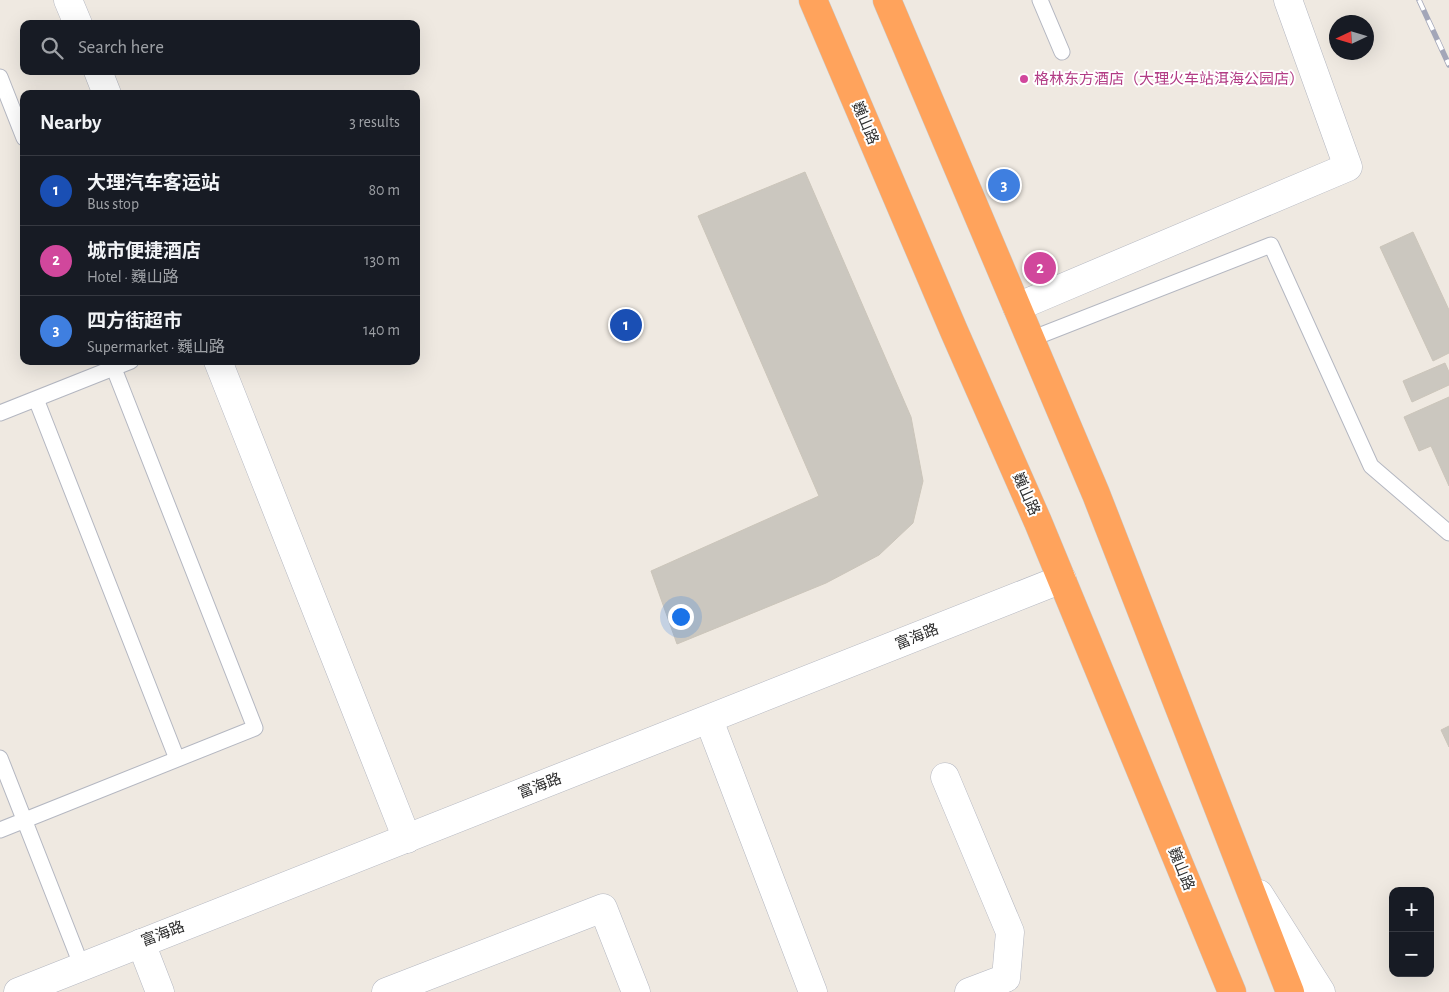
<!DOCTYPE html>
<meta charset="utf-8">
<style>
:root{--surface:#171b24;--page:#242831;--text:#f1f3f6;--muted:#9ea1a6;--line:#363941;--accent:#4264fb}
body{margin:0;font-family:"Alegreya Sans","Noto Sans SC",sans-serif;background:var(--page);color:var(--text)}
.controls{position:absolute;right:15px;bottom:15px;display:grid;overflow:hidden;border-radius:10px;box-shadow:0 5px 20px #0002}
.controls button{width:45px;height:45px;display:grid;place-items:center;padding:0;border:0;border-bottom:1px solid var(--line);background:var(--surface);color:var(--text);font:25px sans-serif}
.compass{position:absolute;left:1329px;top:15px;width:45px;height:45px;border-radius:50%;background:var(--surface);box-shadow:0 5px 20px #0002;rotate:266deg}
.you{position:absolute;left:680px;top:616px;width:18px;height:18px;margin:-12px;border:4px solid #fff;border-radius:50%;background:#1a73e8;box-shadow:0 0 0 8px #1a73e833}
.badge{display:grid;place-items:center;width:32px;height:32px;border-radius:50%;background:var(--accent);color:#fff;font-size:16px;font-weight:700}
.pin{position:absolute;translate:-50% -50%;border:2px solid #fff;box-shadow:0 1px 5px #0006}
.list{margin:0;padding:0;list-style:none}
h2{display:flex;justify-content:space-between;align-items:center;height:65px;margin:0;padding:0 20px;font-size:21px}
h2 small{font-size:16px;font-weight:400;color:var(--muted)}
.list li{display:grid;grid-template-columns:32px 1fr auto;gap:15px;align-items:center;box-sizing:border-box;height:70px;padding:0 20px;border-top:1px solid var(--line)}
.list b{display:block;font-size:19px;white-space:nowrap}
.list p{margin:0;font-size:16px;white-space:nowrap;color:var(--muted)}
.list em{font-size:16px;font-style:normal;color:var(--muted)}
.icon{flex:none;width:28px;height:28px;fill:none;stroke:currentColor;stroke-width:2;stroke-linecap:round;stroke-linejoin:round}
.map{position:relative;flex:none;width:1449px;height:992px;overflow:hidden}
.search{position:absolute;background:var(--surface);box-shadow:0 5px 20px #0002;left:20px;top:20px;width:400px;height:55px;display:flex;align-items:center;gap:12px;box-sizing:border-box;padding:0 18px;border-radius:10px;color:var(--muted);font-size:19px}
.panel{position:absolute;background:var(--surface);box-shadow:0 5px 20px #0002;left:20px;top:90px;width:400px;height:275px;border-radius:10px}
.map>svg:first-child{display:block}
.building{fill:#cbc7bf;stroke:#cbc5ba}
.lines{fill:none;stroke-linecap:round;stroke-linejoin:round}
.lane-casing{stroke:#b4b7c1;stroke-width:17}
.street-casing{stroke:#b4b7c1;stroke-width:29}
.secondary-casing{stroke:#b4b7c1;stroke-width:29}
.highway-casing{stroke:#c9c9c9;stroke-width:29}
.lane{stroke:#fff;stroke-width:15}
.street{stroke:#fff;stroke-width:28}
.secondary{stroke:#fff;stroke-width:28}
.highway{stroke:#ffa35c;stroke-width:28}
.rail-casing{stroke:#a3a6b8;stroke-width:5.5}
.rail{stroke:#fff;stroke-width:4;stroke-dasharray:11;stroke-linecap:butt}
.hotel-dot{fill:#d1479c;stroke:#fff;stroke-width:2}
.labels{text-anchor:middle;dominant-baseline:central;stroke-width:4;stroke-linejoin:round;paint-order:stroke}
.hotel-label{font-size:15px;fill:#b23c85;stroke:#fff;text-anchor:start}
.street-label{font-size:15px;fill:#2e2e2e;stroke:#fff}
</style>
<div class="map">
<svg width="1449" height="992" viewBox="0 0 1449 992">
<rect width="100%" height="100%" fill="#efe9e1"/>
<path class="building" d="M805 172 911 417 923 481 913 523 879 555 826 583 677 644 651 571 819 496 698 216Z
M1413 232 1449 310V353L1433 361 1380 247Z
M1445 363 1449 372V385L1412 402 1403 381Z
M1449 397V486L1431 446 1419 451 1404 417Z
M1449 726V747L1441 730Z"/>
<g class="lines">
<g class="lane-casing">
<path id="lane" d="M1040 0 1062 52
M0 77 24 138
M1031 339 1271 245 1371 466 1449 533
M36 399 177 759
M0 413 131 361
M0 758 82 967
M0 830 255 728 111 361"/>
</g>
<g class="street-casing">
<path id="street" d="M68 0 78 24
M98 71 107 94
M1017 307 1348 167 1288 0
M218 361 407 839
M709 720 813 992
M945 777 1010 932 1006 978
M141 943 160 992
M386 992 603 908 636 992
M969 992 1006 978"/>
</g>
<g class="secondary-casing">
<path id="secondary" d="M1259 894 1321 992
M18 992 1062 579"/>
</g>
<g class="highway-casing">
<path id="highway" d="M813 0 954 331 1038 522 1232 992
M887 0 1096 494 1290 992"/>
</g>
<use href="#lane" class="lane"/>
<use href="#street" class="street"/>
<use href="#secondary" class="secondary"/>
<use href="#highway" class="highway"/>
<g class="rail-casing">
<path id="rail" d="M1419 0 1449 65"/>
</g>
<use href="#rail" class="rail"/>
</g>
<circle class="hotel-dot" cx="1024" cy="79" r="5"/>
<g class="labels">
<g class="hotel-label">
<text x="1034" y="79">格林东方酒店（大理火车站洱海公园店）</text>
</g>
<g class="street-label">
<text transform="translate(865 123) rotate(67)">巍山路</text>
<text transform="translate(1026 494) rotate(66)">巍山路</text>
<text transform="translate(917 637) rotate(-22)">富海路</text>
<text transform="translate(540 786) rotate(-21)">富海路</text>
<text transform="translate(1181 869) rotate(68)">巍山路</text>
<text transform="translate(163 934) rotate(-21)">富海路</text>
</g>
</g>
</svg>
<div class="controls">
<button>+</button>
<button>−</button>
</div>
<svg class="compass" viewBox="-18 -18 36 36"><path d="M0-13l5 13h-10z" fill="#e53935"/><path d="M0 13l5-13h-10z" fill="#9ea1a6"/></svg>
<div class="you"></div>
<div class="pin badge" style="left:626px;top:325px;background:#1a4fb4">1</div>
<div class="pin badge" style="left:1040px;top:268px;background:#d1479c">2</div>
<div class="pin badge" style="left:1004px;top:185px;background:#3f7fe0">3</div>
<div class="search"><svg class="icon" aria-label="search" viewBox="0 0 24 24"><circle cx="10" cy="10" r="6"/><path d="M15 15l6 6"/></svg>Search here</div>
<section class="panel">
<h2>Nearby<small>3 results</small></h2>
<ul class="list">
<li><span class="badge" style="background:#1a4fb4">1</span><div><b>大理汽车客运站</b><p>Bus stop</p></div><em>80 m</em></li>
<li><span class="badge" style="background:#d1479c">2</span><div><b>城市便捷酒店</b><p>Hotel · 巍山路</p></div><em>130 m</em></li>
<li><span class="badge" style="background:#3f7fe0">3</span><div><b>四方街超市</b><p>Supermarket · 巍山路</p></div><em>140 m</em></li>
</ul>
</section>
</div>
